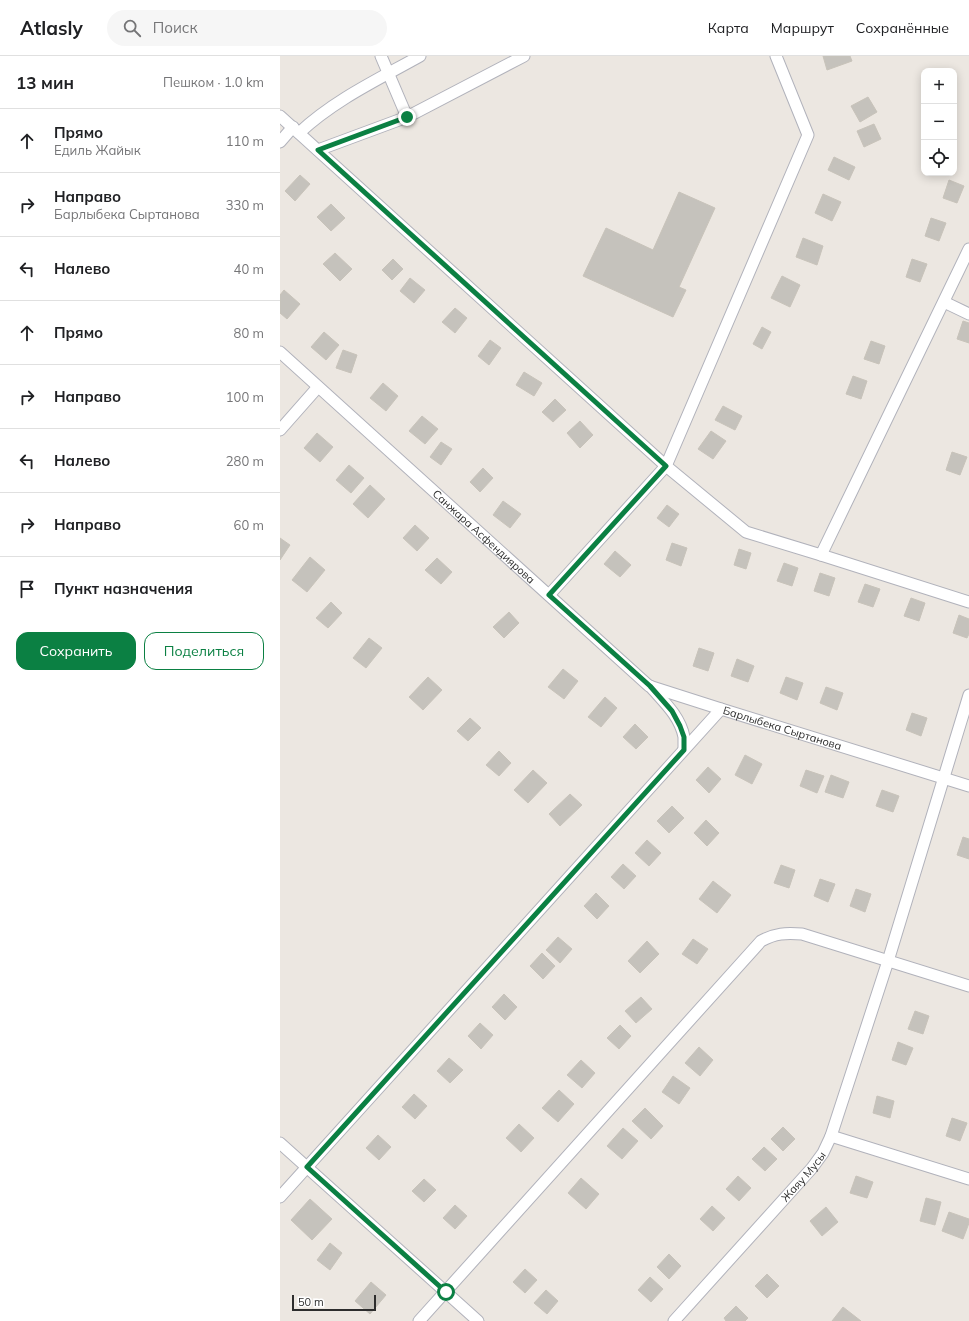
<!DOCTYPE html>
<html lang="ru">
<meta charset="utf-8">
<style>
:root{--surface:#fff;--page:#f6f6f6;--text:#202124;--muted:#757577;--line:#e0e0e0;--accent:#0b8043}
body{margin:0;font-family:Mulish,sans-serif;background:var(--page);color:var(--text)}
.controls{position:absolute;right:12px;top:12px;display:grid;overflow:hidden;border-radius:8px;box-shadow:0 2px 10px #0003}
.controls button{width:36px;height:36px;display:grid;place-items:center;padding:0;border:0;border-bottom:1px solid var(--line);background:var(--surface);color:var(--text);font:20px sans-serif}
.scale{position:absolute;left:12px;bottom:10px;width:84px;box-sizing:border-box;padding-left:4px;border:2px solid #2d2d2d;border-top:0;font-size:11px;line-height:14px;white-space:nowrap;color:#2d2d2d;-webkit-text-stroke:3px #fff;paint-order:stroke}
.stop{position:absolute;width:12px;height:12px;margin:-9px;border:3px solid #0b8043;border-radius:50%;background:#fff}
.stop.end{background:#0b8043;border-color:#fff;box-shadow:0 1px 4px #0008}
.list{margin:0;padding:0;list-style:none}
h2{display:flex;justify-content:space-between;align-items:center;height:52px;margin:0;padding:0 16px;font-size:17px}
h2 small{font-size:13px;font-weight:400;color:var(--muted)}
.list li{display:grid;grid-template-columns:26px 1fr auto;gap:12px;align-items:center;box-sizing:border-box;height:64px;padding:0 16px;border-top:1px solid var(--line)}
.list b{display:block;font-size:15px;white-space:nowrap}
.list p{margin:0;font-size:13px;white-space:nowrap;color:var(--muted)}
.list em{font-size:13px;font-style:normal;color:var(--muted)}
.actions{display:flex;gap:8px;padding:12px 16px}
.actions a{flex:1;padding:9px 0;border:1px solid var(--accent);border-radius:12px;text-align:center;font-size:14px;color:var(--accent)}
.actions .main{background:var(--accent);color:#fff}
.icon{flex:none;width:22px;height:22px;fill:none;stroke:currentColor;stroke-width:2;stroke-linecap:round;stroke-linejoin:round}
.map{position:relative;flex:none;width:689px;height:1265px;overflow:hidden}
header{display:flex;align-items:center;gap:24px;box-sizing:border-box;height:56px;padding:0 20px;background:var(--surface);border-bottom:1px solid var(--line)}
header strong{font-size:19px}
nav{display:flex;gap:22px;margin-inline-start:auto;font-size:14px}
.search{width:280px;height:36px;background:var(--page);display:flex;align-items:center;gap:10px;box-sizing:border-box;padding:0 14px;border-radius:22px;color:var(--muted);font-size:15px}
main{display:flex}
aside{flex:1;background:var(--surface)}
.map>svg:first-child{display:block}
.building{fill:#c5c2bc;stroke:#c8c3ba}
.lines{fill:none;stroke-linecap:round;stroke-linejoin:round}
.minor-casing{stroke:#b1b2bb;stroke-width:13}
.minor{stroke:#fff;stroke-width:11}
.route{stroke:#0b8043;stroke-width:5}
.labels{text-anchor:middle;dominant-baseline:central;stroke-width:3.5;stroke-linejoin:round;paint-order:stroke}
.street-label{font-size:11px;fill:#2d2d2d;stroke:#fff}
</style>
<header>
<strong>Atlasly</strong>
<div class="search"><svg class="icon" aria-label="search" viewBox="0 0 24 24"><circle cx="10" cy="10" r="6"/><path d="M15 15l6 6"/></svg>Поиск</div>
<nav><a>Карта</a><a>Маршрут</a><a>Сохранённые</a></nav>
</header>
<main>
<aside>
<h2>13 мин<small>Пешком · 1.0 km</small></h2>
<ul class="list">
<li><svg class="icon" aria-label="ahead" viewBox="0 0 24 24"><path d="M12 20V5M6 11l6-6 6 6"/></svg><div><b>Прямо</b><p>Едиль Жайык</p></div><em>110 m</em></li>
<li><svg class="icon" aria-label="right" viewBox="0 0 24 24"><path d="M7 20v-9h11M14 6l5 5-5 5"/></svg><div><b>Направо</b><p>Барлыбека Сыртанова</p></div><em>330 m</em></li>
<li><svg class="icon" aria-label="left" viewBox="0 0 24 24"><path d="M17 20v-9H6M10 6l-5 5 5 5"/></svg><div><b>Налево</b></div><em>40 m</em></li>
<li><svg class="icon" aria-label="ahead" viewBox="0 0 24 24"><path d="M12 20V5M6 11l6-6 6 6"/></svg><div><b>Прямо</b></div><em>80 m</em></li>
<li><svg class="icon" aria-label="right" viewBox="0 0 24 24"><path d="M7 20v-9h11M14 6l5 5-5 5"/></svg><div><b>Направо</b></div><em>100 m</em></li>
<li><svg class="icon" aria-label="left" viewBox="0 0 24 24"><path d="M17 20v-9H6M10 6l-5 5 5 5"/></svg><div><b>Налево</b></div><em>280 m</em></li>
<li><svg class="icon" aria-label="right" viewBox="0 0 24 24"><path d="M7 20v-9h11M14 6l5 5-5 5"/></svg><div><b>Направо</b></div><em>60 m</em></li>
<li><svg class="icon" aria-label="arrive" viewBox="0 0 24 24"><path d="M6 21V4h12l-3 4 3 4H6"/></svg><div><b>Пункт назначения</b></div></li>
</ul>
<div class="actions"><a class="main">Сохранить</a><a>Поделиться</a></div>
</aside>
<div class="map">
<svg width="689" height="1265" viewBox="0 0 689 1265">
<rect width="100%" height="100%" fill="#ece7e1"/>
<path class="building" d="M543 0H570L572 5 547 14Z
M588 41 597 56 580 66 571 50Z
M594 68 601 83 584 91 577 75Z
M554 101 575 111 569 124 548 114Z
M20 119 30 128 15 145 5 135Z
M669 124 684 130 677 147 663 142Z
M399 136 435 152 399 231 406 234 393 261 303 220 326 172 373 194Z
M543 138 561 146 552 165 535 157Z
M51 148 65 162 51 175 37 161Z
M651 162 666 167 659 185 645 180Z
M523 182 543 190 537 209 516 201Z
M55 197 72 213 60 225 43 208Z
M113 203 123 213 112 224 102 214Z
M632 203 647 208 640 226 626 221Z
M502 220 520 229 510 251 491 242Z
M130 222 145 234 134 247 120 235Z
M4 234 20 248 7 263 0 257V239Z
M175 252 187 262 175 277 162 266Z
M683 265 689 267V287L677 283Z
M482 271 491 276 482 293 473 288Z
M44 276 59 289 46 304 31 291Z
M210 284 221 292 209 309 198 300Z
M591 285 605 290 599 308 584 303Z
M63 294 77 299 71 317 56 312Z
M244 316 262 327 254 340 236 329Z
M573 320 587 325 581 343 566 338Z
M103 327 118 340 106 355 90 342Z
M275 343 286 354 273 366 262 356Z
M443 350 462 360 455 374 435 364Z
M142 360 158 373 145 388 129 375Z
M300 365 313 379 300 392 287 377Z
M431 375 446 385 433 403 418 393Z
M37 377 53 391 40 406 24 392Z
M161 386 172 393 161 409 150 401Z
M672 396 687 401 680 419 666 414Z
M69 409 84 422 71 437 56 424Z
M203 412 213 422 200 436 190 426Z
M90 429 105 443 88 462 73 448Z
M223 445 241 458 230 472 213 459Z
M387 449 399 458 389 471 377 462Z
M135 469 149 482 137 495 123 482Z
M0 482 10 489 0 504Z
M392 487 407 492 401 510 386 504Z
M459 493 471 497 466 513 454 509Z
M335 495 351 509 340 521 324 508Z
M30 501 45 514 27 536 12 524Z
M157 502 172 516 161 528 145 514Z
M504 507 518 512 512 530 497 525Z
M540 517 555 522 549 540 534 535Z
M585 528 600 533 593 551 578 546Z
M631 542 645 547 639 565 624 560Z
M51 546 62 557 48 572 36 562Z
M229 556 239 567 224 582 213 571Z
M679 559 689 563V578L687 582 673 577Z
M89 582 102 592 86 612 73 602Z
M419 592 434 597 428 615 413 610Z
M457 603 474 610 468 626 451 620Z
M283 613 298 625 284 643 268 631Z
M148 621 162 634 143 654 129 641Z
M506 621 523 627 517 644 500 637Z
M546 631 563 637 557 654 540 647Z
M325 641 337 652 321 671 308 661Z
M632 657 647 662 641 680 626 674Z
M190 662 201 672 188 685 177 675Z
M355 668 368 681 356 693 343 681Z
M219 695 231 707 219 720 206 709Z
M465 699 482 708 472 728 455 719Z
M428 711 441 723 429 737 416 724Z
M253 714 267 727 248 747 234 734Z
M526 714 544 720 537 737 520 730Z
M551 719 569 726 563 742 545 736Z
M602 734 619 740 613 756 596 750Z
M290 738 302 749 280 770 269 758Z
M392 750 404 762 389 777 377 765Z
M426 764 439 777 427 790 414 777Z
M683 781 689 783V803L677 799Z
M367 784 381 797 369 810 355 797Z
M343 808 356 820 344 833 331 821Z
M501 809 515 814 509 832 494 827Z
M540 823 555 828 548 846 534 840Z
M433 825 451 839 437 857 419 843Z
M576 833 591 838 585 856 570 850Z
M316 837 329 850 317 863 304 850Z
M278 881 292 893 280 907 266 894Z
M413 883 428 893 417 908 402 898Z
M367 885 379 898 360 917 348 905Z
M262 897 275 910 263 923 250 910Z
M224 938 237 951 225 964 212 951Z
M361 941 372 953 356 967 345 955Z
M635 955 649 960 643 978 628 973Z
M200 967 213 979 201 993 188 980Z
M340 969 351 980 339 993 327 982Z
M618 986 633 992 626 1009 612 1004Z
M419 991 433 1004 420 1020 405 1007Z
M169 1002 183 1014 170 1027 157 1015Z
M301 1004 315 1017 302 1032 287 1019Z
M393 1020 410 1032 399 1048 382 1036Z
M279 1034 294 1048 278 1066 262 1052Z
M134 1038 147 1050 135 1063 122 1051Z
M597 1040 614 1045 610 1062 593 1057Z
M365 1052 383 1070 371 1083 352 1065Z
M672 1062 687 1067 680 1085 666 1080Z
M239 1068 254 1082 241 1096 226 1082Z
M503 1071 515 1083 503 1095 491 1083Z
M343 1072 358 1085 342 1103 327 1090Z
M98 1079 111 1091 99 1104 86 1092Z
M484 1091 497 1103 485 1115 472 1103Z
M458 1120 471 1132 459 1145 446 1133Z
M576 1120 593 1126 587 1142 570 1137Z
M301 1122 319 1138 306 1153 288 1137Z
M144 1123 156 1134 144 1146 132 1135Z
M646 1142 661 1146 655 1169 640 1165Z
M30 1143 52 1163 32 1184 11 1164Z
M175 1149 187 1160 175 1173 163 1162Z
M432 1150 445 1162 433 1175 420 1163Z
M546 1151 558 1166 542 1180 530 1165Z
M669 1156 689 1163V1167L683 1183 662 1175Z
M50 1187 62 1197 50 1214 37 1204Z
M389 1198 401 1210 389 1223 377 1211Z
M245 1213 257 1224 245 1237 233 1226Z
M487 1218 499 1230 487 1242 475 1230Z
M370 1221 383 1233 371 1246 358 1234Z
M91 1226 106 1239 90 1258 75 1245Z
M266 1234 278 1245 267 1258 254 1247Z
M456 1250 468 1262 465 1265H446L444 1262Z
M563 1251 581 1265H552Z"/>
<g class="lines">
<g class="minor-casing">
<g id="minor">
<path d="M101 0 127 61"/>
<path d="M0 60 386 410 466 476 541 499"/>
<path d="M19 77C54 44 99 23 140 0"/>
<path d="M0 86 13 71"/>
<path d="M38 94 127 61 244 0"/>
<path d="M689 193 541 499 689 546"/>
<path d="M664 246 689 258"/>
<path id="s1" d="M0 296 369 630 441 653"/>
<path d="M0 374 38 331"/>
<path d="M269 539 386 410 528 79 496 0"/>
<path d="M370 630C383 645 400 660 404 681 404 685 404 689 404 693"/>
<path d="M551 1080 608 905 689 639"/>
<path d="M0 1087 198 1265"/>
<path id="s2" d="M0 1141 441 653 689 730"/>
<path d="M139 1265 481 885C496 877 505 877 522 878L689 930"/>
<path id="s3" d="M394 1265 532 1112 543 1097 551 1080 689 1123"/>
</g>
</g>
<use href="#minor" class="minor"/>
</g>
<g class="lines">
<path class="route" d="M127 61 38 94 386 410 269 539 370 630 392 655 400 670 404 681V694L27 1111 166 1236"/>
</g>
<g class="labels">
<g class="street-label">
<text stroke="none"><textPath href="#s1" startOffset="275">Санжара Асфендиярова</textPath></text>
<text stroke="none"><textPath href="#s2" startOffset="722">Барлыбека Сыртанова</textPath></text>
<text stroke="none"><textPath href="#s3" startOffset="194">Жаяу Мусы</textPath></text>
</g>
</g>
</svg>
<div class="controls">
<button>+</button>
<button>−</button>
<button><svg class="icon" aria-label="locate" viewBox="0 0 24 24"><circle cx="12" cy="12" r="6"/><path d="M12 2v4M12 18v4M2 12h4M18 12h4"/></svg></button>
</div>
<div class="scale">50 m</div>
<div class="stop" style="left:166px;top:1236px"></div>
<div class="stop end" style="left:127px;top:61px"></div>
</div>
</main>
